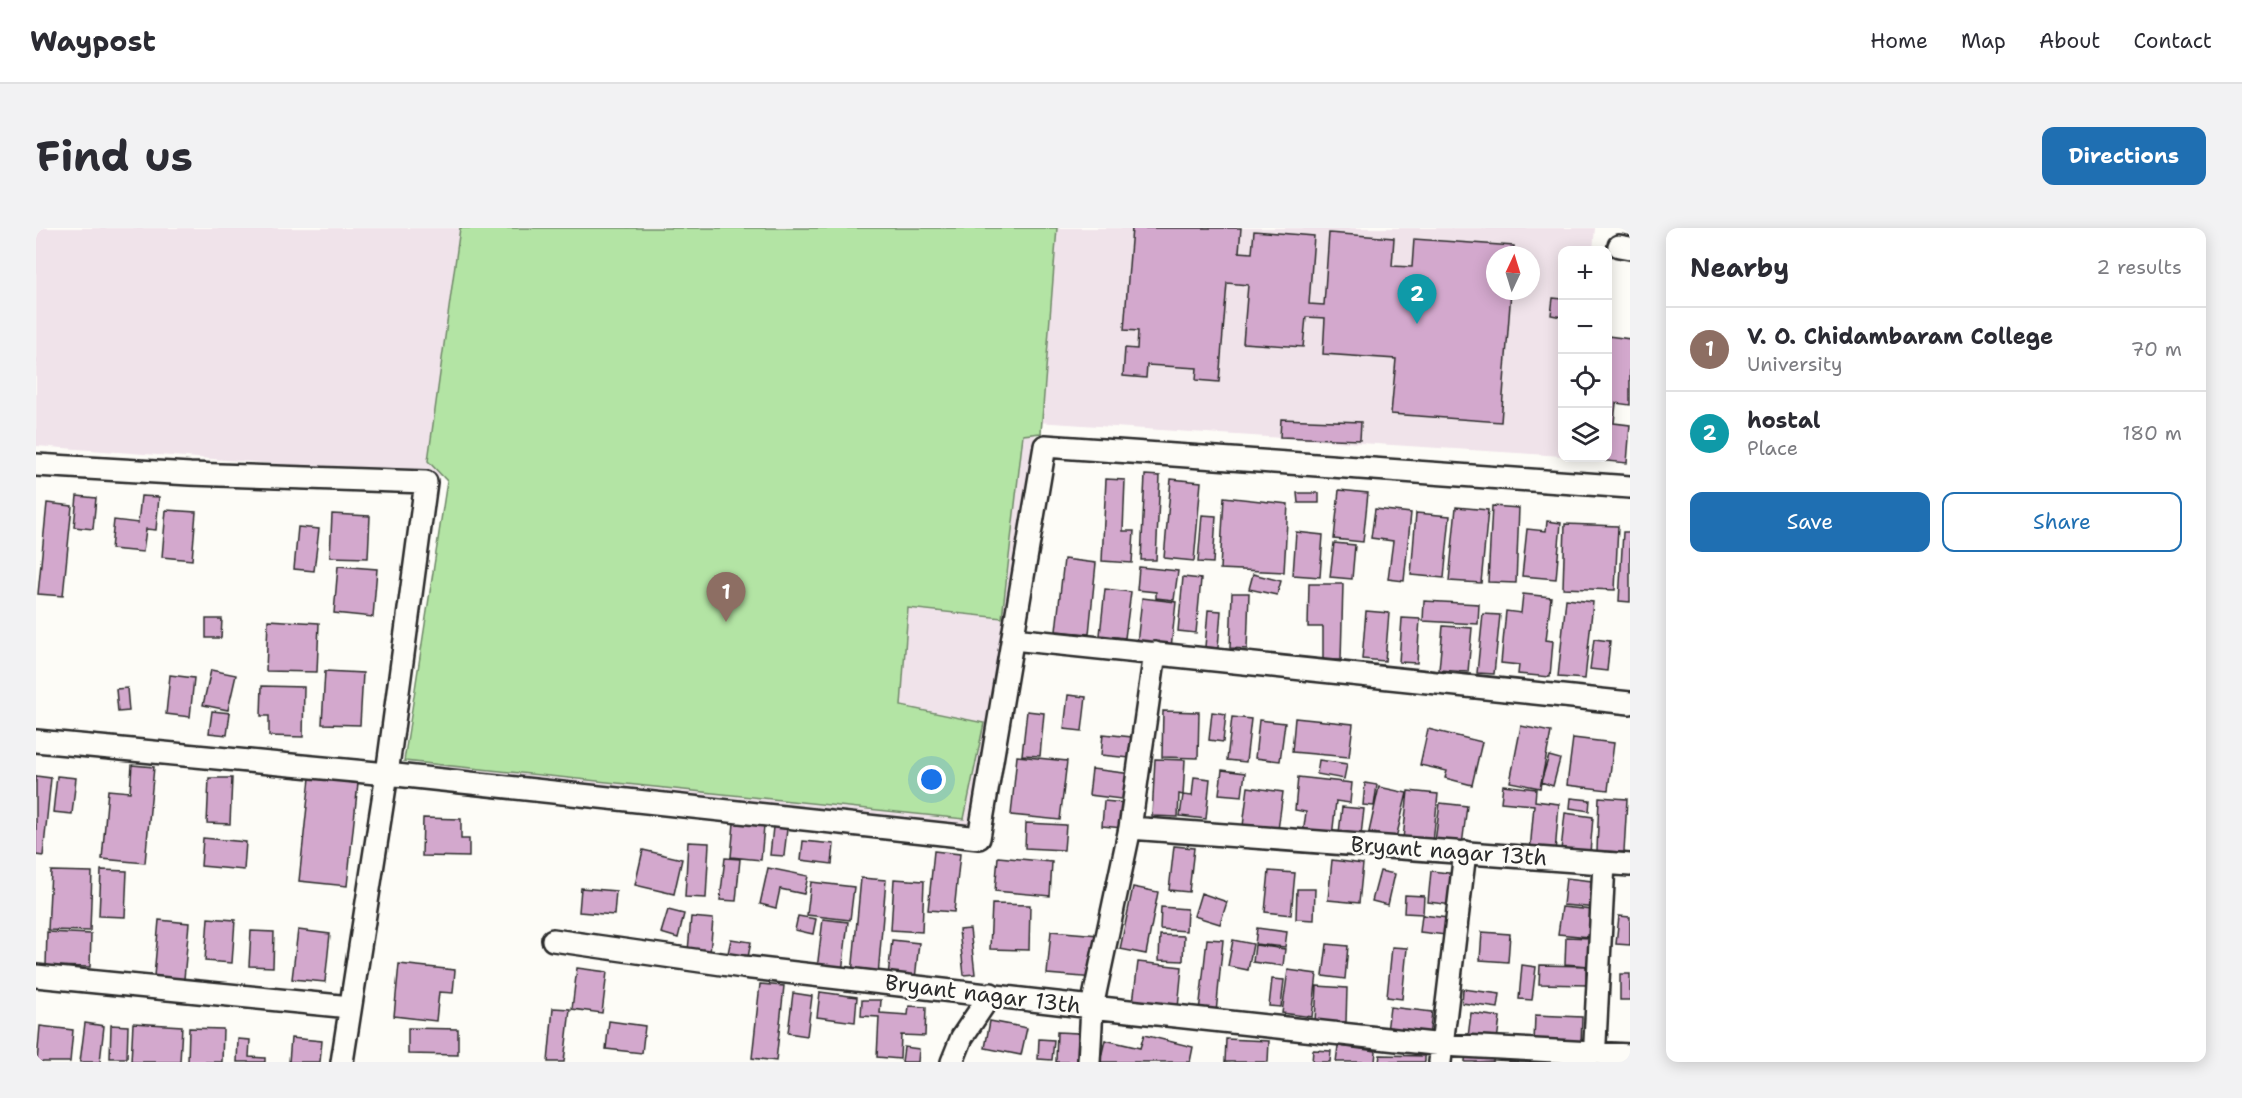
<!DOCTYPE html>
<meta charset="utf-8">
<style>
:root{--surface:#fff;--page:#f2f2f3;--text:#2b2b33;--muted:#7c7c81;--line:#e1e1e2;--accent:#1f6fb2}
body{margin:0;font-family:"Shantell Sans",sans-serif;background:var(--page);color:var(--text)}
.controls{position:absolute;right:18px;top:18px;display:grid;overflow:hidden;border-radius:12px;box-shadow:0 3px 15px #0003}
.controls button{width:54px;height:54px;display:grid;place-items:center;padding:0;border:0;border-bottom:2px solid var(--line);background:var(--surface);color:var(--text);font:30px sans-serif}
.compass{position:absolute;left:1450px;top:18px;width:54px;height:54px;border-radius:50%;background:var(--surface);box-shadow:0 3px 15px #0003;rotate:4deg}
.you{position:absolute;left:896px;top:552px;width:21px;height:21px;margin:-15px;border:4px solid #fff;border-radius:50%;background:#1a73e8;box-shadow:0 0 0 9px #1a73e833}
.badge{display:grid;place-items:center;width:39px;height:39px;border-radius:50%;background:var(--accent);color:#fff;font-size:20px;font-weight:700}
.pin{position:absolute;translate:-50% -50px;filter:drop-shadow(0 2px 3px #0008)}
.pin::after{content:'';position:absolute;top:32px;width:21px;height:18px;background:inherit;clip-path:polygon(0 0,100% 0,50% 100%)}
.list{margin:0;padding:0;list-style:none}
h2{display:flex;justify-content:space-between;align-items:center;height:78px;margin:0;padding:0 24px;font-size:26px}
h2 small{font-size:20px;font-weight:400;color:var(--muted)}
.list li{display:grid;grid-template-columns:39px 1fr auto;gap:18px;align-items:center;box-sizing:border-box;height:84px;padding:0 24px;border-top:2px solid var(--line)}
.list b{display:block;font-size:22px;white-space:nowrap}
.list p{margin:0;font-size:20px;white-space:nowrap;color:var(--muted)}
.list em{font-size:20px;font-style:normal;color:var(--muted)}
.actions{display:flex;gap:12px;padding:18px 24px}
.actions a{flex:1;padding:14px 0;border:2px solid var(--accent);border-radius:12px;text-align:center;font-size:21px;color:var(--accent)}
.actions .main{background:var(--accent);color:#fff}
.icon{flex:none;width:33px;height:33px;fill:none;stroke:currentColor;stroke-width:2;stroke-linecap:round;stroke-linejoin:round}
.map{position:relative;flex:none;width:1594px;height:834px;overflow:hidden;border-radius:12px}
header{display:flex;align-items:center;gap:36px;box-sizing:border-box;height:84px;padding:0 30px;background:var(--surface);border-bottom:2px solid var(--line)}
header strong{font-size:28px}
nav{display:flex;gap:33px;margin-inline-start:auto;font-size:21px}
.intro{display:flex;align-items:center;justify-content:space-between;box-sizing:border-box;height:144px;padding:0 36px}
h1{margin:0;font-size:42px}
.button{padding:15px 27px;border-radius:12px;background:var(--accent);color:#fff;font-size:21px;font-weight:700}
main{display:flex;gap:36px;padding:0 36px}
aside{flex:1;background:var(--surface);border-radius:12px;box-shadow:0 3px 15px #0003}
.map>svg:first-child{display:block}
.built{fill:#f0e3ea;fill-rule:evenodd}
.green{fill:#b3e4a4;stroke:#6f8868;stroke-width:1.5}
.building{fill:#d3a8cd;stroke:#2b2b2b;stroke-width:1.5}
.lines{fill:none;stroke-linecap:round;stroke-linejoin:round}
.street-casing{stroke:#2b2b2b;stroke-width:26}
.street{stroke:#fdfcf7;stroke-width:21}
.labels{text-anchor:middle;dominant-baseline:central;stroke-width:5;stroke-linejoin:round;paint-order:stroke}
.street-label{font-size:22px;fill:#2b2b2b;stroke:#fdfcf7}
</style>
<header>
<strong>Waypost</strong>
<nav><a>Home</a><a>Map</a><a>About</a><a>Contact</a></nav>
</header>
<div class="intro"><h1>Find us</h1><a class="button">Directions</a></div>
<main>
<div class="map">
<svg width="1594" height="834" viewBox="0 0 1594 834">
<rect width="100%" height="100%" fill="#fdfcf7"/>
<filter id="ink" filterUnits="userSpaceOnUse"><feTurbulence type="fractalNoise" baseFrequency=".0167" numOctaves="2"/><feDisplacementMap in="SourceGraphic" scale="12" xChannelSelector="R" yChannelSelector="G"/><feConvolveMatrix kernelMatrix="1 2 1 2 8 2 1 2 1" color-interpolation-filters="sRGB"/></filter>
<g filter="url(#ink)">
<path class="built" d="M0 0H1559L1557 22H1526V228L1001 194 939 598 402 540 418 249 0 218ZM1459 27H1495V63H1459Z"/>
<path class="green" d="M424 0H1021L1005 205 987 207 966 390 872 380 865 478 948 495 928 591 368 533 411 253 392 233Z"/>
<path class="building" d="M1096 0H1205L1203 24 1216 25 1218 3 1278 8 1273 76 1288 77 1293 5 1358 10 1356 38 1376 39 1378 11 1478 18V27H1459V63H1475L1465 194 1355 186 1360 131 1287 126 1289 90 1270 89 1267 119 1207 115 1212 57 1191 55 1183 154 1160 152 1161 140 1111 137 1110 150 1087 148 1089 120 1101 121 1102 103 1088 102Z
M1517 70 1526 71V89L1515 87Z
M1572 108 1594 111V177L1580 175 1578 195 1594 197 1591 235 1541 230H1572Z
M1245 191 1325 194 1324 212 1244 209Z
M1109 247 1124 248 1120 332H1105Z
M1070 251 1089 252 1087 303H1098L1096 335 1066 333Z
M1135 251 1165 254 1158 333 1128 330Z
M1303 262 1332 265 1327 314 1298 311Z
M1261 265H1283V275H1262Z
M41 268 60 270 57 301 38 299Z
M105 268 123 269 120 302 110 301 107 324 75 321 78 292 102 295Z
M1188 269 1252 276 1248 344 1184 341Z
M11 275 36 278 27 368 2 366Z
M1456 278 1483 280 1480 355 1452 354Z
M1420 279 1452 282 1445 355 1413 353Z
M1339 281 1375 285 1368 353 1352 351 1357 313 1335 310Z
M130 282 160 284 156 332 126 329Z
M1380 285 1414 288 1408 350 1375 347Z
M296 286 334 288 332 330 294 329Z
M1166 287 1180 288 1177 335 1162 334Z
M1511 293 1525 295 1520 351 1486 348 1491 301 1510 303Z
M1529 296 1582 298 1579 362 1527 360Z
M262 299 283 301 278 343 258 341Z
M1260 304 1287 307 1284 349 1257 347Z
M1587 304H1594V374L1583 373Z
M1298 315 1319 317 1316 351 1294 349Z
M1028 331 1060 335 1053 406 1020 403Z
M302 338 341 341 337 389 298 385Z
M1103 339 1142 343 1138 372 1120 370V364L1101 362Z
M1217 346 1245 353 1241 367 1213 361Z
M1147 349 1165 351 1160 405 1142 403Z
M1273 356H1307L1305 432H1287V399H1272Z
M1069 361 1095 364 1089 410 1064 407Z
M1196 365H1213L1211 421 1194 420Z
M1487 366 1515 369 1510 412 1517 413 1514 449 1482 446 1483 437 1465 435 1470 383 1485 385Z
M1106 370 1140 374 1135 420 1101 416Z
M1530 371 1557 374 1549 451 1522 449Z
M1388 373 1443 376 1442 396 1387 393Z
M1172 382 1185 383 1182 420 1169 419Z
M1330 383 1353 385 1349 433 1326 431Z
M1447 386 1464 387 1458 446 1441 445Z
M1366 390 1384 391 1381 435 1363 434Z
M170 391H186L185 410H170Z
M232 392 283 395 281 444 230 443Z
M1407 398 1436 400 1432 444 1403 442Z
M1558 411 1574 413 1571 443 1554 441Z
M175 442 200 447 192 482 167 477Z
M289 443 327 445 324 497 286 496Z
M134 447 158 450 154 489 130 486Z
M226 458 268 459 267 509 233 508V488H225Z
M91 460 93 483 82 484 80 461Z
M1032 467 1050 469 1046 503 1028 501Z
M176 483 194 485 191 507 173 505Z
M991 483 1008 485 1004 528 986 527Z
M1127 483 1163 484 1162 530 1126 529Z
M1176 484 1190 486 1187 514 1173 512Z
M1196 489 1215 491 1210 534 1191 532Z
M1259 490 1317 496 1313 529 1256 524Z
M1223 492 1249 495 1244 533 1219 530Z
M1485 498 1515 504 1504 560 1474 554Z
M1392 501 1446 514 1436 557 1409 550 1411 543 1384 537Z
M1067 506 1096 509 1094 530 1065 527Z
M1537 510 1578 515 1572 562 1531 557Z
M981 528 1031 533 1024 592 975 587Z
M1513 528 1524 531 1517 558 1505 554Z
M1119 531 1149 532 1147 567 1143 566 1142 589 1116 588Z
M1283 532 1311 536 1308 551 1281 546Z
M96 537 118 539 109 635 66 631 72 562 94 564Z
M1056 541 1096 546 1093 572 1053 567Z
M1186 542 1209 545 1206 568 1183 566Z
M0 548 15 550 7 628 0 627Z
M21 548 40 550 36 586 17 584Z
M1158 549 1174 551 1170 591 1144 588 1147 567 1156 568Z
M1262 549 1316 555 1314 575 1300 573 1296 609 1267 606 1270 584 1259 582Z
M173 550H196L194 596 171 595Z
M274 550 322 555 311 658 263 653Z
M1329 555 1341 557 1338 578 1327 577Z
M1467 557 1500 561 1499 573 1523 576 1519 625 1494 623 1498 577 1465 574Z
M1212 559 1247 564 1242 602 1207 598Z
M1343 559 1371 565 1360 610 1333 604Z
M1372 563 1402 566 1397 614 1367 611Z
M1563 569 1591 571 1588 624 1561 623Z
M1535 570 1554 572 1553 583 1534 580Z
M1068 573 1089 575 1087 600 1066 598Z
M1404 575 1431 578 1426 617 1399 614Z
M1306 579 1328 581 1325 607 1303 605Z
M1529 585 1557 589 1554 625 1525 622Z
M387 590 425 591V611H433V629L386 628Z
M698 595 728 598 725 632 695 629Z
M990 595 1030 597 1028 622 989 620Z
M737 599 751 601 748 628 734 627Z
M167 610 210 614 208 642 165 638Z
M767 613 798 616 796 636 765 632Z
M652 614 673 615 670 670 649 669Z
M1138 618 1158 620 1153 664 1133 662Z
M607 622 646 631 638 666 599 657Z
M898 623 924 626 918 684 892 682Z
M962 629 1016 634 1014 668 959 663Z
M689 630 704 631 700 673 684 672Z
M1296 632 1327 636 1323 675 1292 672Z
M732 640 772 648 768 666 744 661 740 680 724 676Z
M65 642 91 643 89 689 63 688Z
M15 643 56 644 54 703 12 702Z
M1233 643 1259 645 1255 687 1229 684Z
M1344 643 1359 646 1352 677 1336 673Z
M1395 643 1421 646 1417 677 1392 674Z
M825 650 850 652 842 748 816 746Z
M1530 650 1565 654 1563 680 1527 677Z
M858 651 888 653 886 704 855 702Z
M775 654 818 659 814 692 771 687Z
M1097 659 1122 664 1110 726 1084 721Z
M545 660 580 663 578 687 543 684Z
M1261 661H1279L1278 692 1260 691Z
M1165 665 1191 674 1184 696 1158 688Z
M1369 667 1388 668 1387 686 1368 685Z
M956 676 994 677 993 722 954 721Z
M1125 679 1151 681 1150 703 1124 701Z
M1526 679 1557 682 1554 709 1522 706Z
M632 682 648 686 642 710 625 705Z
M1386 687 1412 690 1410 707 1384 704Z
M762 688 780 691 777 706 759 702Z
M1583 688 1594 689V717L1580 716Z
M655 689 677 691 674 725 652 723Z
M172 690 199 692 196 735 169 733Z
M787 691 812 694 806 744 781 741Z
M123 692 153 695 148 751 118 748Z
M1221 700 1251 704 1249 719 1219 716Z
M934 701 939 746 928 747 923 702Z
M262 702 294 706 289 754 256 751Z
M215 703 238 704 237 739 213 738Z
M1015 703 1063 707 1059 750 1011 746Z
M11 704 55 706 54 739 10 738Z
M1446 704 1474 706 1472 734 1444 732Z
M1124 707 1148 708 1147 733 1123 732Z
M1530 709 1554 710 1553 738 1529 736Z
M695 711 715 714 711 734 691 730Z
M1171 711 1187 712 1180 785 1163 784Z
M856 712 883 715 879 751 852 748Z
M1197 712 1217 716 1212 742 1192 738Z
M1291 716 1312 718 1309 751 1287 748Z
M1219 717 1249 721 1247 738 1217 734Z
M1356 719 1371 720 1366 771 1351 769Z
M1102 734 1146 739 1142 780 1097 775Z
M363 736 419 742 417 765 403 764 400 793 358 788Z
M1486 737 1500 739 1496 772 1483 771Z
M1504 737 1550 738V757L1503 756Z
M541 740 571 744 566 785 536 781Z
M1252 742 1281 746 1276 789 1246 785Z
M1584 746H1594V772H1584Z
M1236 751 1248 752 1245 779 1233 778Z
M724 756 748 758 740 833 716 830Z
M1281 758 1311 760 1310 794 1279 793Z
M1427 761 1464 766 1462 780 1426 775Z
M784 764 821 769 819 794 781 789Z
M757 765 776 768 771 808 752 805Z
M826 772H845L844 785 872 787 873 778 890 779 889 808 865 807 864 831 841 829 843 789 825 788Z
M1354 779 1396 784 1393 809 1351 804Z
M517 780 534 781 528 834H512Z
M1435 785 1464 789 1461 813 1432 809Z
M1499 787 1546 789 1545 817 1498 815Z
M573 793 609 798 606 825 570 821Z
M954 793 991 800 985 827 949 820Z
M49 795 68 798 64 834H44Z
M97 795 146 798 144 834H95Z
M75 797 92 798 91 830H74Z
M4 798 37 802 34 834H1Z
M153 800 187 801 186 834H152Z
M372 800 422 801V827L372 826Z
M1021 804 1042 805 1041 834H1020Z
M1108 807 1157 819 1154 834H1064L1069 812 1104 820Z
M255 810 286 813 284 834H253Z
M202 811 214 812 213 829 229 830V834H201Z
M1003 811 1018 812 1016 832 1002 831Z
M1190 811 1233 813 1232 834H1189Z
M1302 818 1340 823 1339 834H1300Z
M868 819 883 821 882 834H866Z
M1430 820 1458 823 1457 834H1429Z
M1277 822 1295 823 1294 834H1276Z
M1473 826H1502V834H1473Z
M1344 827 1389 828V834H1343Z"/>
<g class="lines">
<g class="street-casing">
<path id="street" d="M1583 18 1594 20
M0 237 154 246 390 254 351 546 306 834
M977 411 1594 475
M0 513 351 546 943 610 1009 218 1594 259
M1094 600 1119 425
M517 712 707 739 1056 779 1094 600 1594 637
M0 748 314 779
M916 834 926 809 955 766
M1053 834 1056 779 1407 817 1594 827
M1404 834 1429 624
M1558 834 1568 635"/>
</g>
<use href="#street" class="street"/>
</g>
</g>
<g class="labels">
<g class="street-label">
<text transform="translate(1413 623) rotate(4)">Bryant nagar 13th</text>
<text transform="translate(947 766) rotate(7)">Bryant nagar 13th</text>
</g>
</g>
</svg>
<div class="controls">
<button>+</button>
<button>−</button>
<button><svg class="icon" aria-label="locate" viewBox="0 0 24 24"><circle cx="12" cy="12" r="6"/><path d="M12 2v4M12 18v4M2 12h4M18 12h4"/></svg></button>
<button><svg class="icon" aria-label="layers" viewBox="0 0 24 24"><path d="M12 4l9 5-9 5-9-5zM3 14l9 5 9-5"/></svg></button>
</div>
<svg class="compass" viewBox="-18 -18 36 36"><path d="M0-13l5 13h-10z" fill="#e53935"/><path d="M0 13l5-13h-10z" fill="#7c7c81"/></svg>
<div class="you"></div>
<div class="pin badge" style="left:690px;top:394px;background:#8d6e63">1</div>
<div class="pin badge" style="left:1381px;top:96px;background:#0f9aa8">2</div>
</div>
<aside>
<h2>Nearby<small>2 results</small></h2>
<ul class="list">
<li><span class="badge" style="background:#8d6e63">1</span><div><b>V. O. Chidambaram College</b><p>University</p></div><em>70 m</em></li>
<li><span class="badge" style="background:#0f9aa8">2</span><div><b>hostal</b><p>Place</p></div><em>180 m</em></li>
</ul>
<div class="actions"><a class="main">Save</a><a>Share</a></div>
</aside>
</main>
